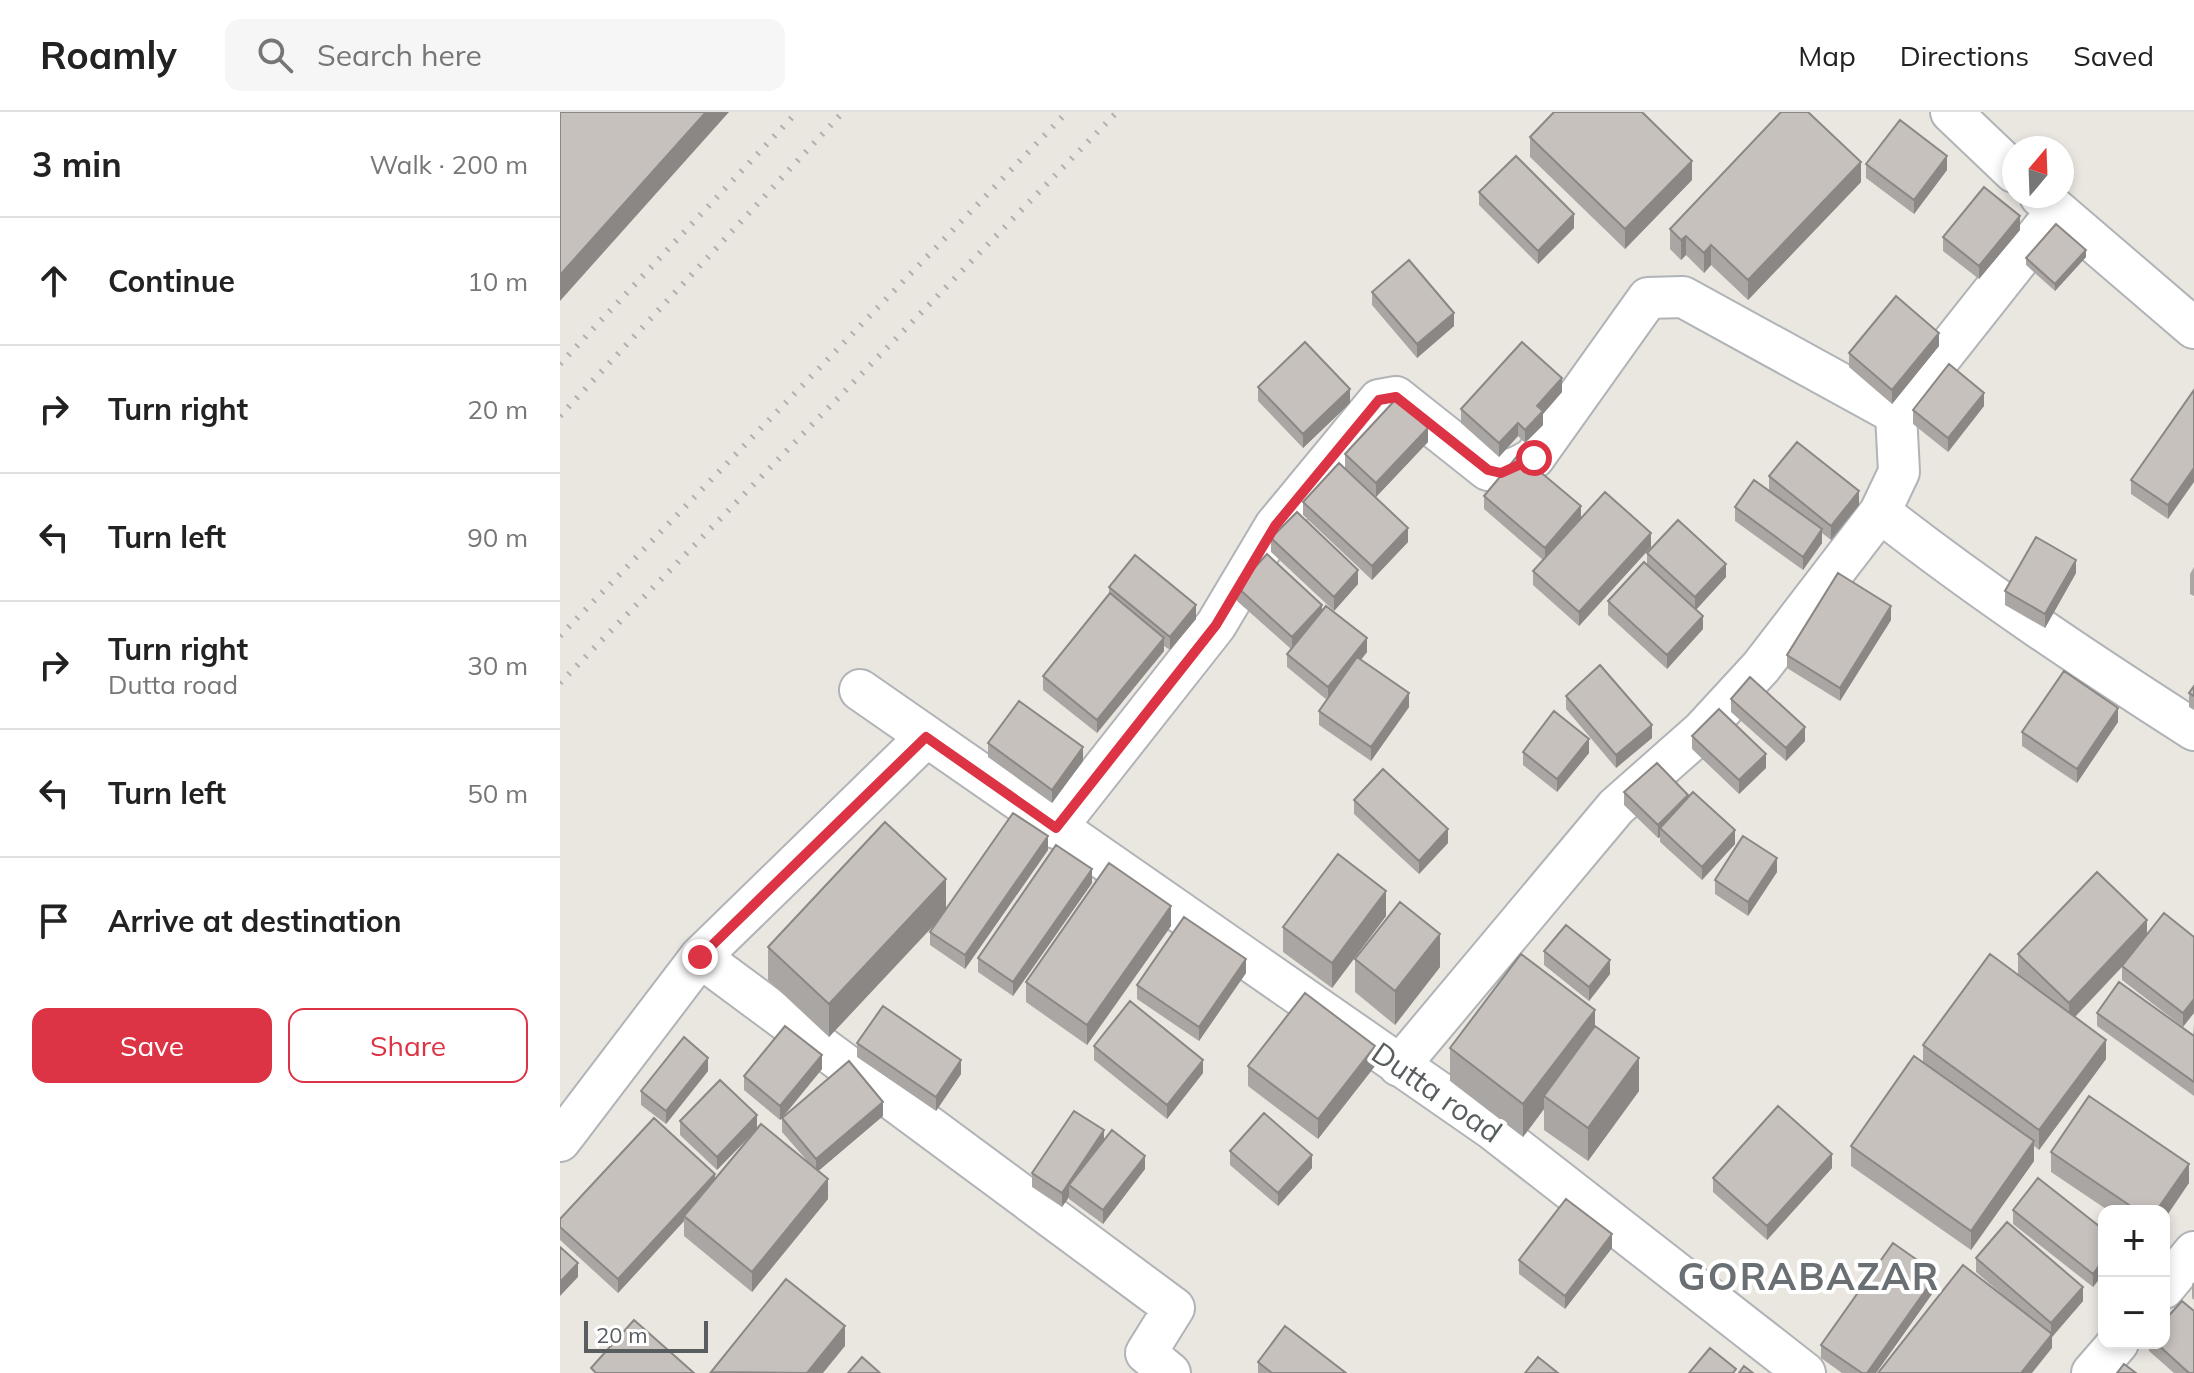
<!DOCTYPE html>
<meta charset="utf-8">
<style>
:root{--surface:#fff;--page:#f6f6f6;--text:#222;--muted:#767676;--line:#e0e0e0;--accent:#dc3444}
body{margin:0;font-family:Mulish,sans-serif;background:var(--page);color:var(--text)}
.controls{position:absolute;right:24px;bottom:24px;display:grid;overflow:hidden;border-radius:16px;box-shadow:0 4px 12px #0003}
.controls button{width:72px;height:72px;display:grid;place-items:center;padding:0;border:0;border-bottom:2px solid var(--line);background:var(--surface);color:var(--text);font:40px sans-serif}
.compass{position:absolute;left:1442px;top:24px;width:72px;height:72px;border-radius:50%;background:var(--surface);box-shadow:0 4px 12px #0003;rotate:19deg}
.scale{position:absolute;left:24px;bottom:20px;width:124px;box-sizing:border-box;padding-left:8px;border:4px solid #585d60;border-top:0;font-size:22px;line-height:28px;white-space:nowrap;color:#585d60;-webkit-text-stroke:6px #fff;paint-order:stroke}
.stop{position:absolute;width:24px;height:24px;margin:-18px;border:6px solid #dc3444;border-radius:50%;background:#fff}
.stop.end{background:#dc3444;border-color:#fff;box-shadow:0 2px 8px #0008}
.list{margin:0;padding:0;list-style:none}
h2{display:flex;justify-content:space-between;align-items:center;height:104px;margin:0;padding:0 32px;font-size:34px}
h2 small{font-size:26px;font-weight:400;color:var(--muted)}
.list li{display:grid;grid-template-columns:52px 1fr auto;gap:24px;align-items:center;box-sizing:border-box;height:128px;padding:0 32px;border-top:2px solid var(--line)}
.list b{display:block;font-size:30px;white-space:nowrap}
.list p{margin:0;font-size:26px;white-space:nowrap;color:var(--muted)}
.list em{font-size:26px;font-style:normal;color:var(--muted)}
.actions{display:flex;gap:16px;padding:24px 32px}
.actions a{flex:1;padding:18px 0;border:2px solid var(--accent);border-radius:16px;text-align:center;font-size:28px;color:var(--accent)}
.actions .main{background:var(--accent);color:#fff}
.icon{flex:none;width:44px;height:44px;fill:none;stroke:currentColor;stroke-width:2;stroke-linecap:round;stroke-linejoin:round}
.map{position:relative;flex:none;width:1634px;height:1261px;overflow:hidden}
header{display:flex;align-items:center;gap:48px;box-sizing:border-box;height:112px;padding:0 40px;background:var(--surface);border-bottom:2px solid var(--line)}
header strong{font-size:38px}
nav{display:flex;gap:44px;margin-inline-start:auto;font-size:28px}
.search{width:560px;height:72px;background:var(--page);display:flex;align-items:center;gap:20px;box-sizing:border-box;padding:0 28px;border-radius:16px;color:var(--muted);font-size:30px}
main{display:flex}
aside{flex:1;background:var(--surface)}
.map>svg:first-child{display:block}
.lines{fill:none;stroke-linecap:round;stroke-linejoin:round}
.minor-casing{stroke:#b0b4b7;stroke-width:44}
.minor{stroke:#fff;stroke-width:40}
.rail{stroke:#afb0b0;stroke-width:6;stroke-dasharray:2 10;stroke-linecap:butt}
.wall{fill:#aaa6a3}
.shaded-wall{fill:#8b8784}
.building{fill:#c6c1bd;stroke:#8b8784;stroke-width:2}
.route{stroke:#dc3444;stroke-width:10}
.labels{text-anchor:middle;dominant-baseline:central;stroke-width:8;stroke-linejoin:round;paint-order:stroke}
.street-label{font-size:30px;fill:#585d60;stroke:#fff}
.district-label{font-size:38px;font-weight:bold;letter-spacing:2px;fill:#696f72;stroke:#fff}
</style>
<header>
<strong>Roamly</strong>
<div class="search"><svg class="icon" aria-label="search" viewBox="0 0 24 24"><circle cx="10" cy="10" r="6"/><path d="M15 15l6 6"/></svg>Search here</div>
<nav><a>Map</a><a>Directions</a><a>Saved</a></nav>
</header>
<main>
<aside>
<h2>3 min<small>Walk · 200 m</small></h2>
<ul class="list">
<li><svg class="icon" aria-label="ahead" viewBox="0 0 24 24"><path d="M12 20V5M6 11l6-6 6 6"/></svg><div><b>Continue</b></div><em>10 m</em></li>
<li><svg class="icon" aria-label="right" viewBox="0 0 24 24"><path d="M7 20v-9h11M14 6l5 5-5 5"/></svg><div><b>Turn right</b></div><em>20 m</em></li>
<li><svg class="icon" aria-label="left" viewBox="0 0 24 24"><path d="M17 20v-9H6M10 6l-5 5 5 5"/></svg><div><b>Turn left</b></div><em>90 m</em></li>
<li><svg class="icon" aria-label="right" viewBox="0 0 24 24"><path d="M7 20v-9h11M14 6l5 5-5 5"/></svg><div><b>Turn right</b><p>Dutta road</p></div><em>30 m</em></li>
<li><svg class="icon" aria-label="left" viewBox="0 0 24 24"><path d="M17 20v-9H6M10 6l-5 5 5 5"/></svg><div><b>Turn left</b></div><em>50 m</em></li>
<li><svg class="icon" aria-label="arrive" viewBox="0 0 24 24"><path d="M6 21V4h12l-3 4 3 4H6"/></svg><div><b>Arrive at destination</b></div></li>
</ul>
<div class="actions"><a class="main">Save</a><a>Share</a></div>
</aside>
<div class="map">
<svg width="1634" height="1261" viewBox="0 0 1634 1261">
<rect width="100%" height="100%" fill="#eae6e0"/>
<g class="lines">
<g class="minor-casing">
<path id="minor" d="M1391 0 1454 60
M1480 84 1634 216
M1320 400C1421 479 1526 549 1634 618
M300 578 932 1017 1245 1261
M496 716 656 513 715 414 819 288 836 285 928 358C946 362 959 355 974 346L1088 186 1123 185 1336 302 1496 100
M140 845 614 1196 586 1241 610 1261
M839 954 1056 695 1142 619 1201 555 1320 400 1339 360 1336 302
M0 1029 140 845 366 625
M1604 1176 1634 1140
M1532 1261 1558 1231"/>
</g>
<use href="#minor" class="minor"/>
<path class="rail" d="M0 252 237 0
M0 304 283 0
M0 524 507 0
M0 571 557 0"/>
</g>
<path class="wall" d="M970 25 1132 68 1065 137 970 45Z
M1306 52 1387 58 1354 102 1306 66Z
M1301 70 1188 188 1151 153 1144 161 1126 143 1121 148 1110 137V117Z
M919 80 1014 116 978 152 919 93Z
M1460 118 1419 167 1383 139V125Z
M1526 145 1495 179 1466 153V146Z
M812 180 894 214 857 246 812 193Z
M1379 234 1332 292 1289 255V241Z
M698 275 790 291 743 336 698 289Z
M1634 278 1608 407 1571 382V368Z
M1002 280 983 302V313L965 331 958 324 939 345 901 311V297Z
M1424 294 1388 340 1353 312V298Z
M868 330 816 385 785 356V342Z
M1209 364 1299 393 1271 428 1262 421V431L1243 458 1175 409V395L1209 378Z
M924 384 1021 407 1091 435 1019 514 973 473V459L983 448 924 397Z
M743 390 848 430 812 468 743 403Z
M711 426 798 472 774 499 711 440Z
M1087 441 1166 465 1136 497 1143 517 1107 557 1048 503V489L1087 452Z
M1634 455V484L1630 482V462Z
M1516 461 1485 516 1445 493V479Z
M549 475 636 507 610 538 604 534V539L537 621 483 578V564L549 482Z
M677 475 762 498 807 540 801 548 849 595 811 649 759 613V599L767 588 727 555V542L731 537 677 489Z
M1331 508 1280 589 1227 556V543Z
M1634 574V598L1629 595V581Z
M1006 584 1092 626 1056 656 1006 597Z
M1171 587 1245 629 1226 649 1171 600Z
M1558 610 1517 671 1462 634V620Z
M1132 624 1206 656 1179 682 1132 637Z
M428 631 523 649 492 691 428 645Z
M963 640 1029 641 997 680 963 653Z
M1064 680 1128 685 1175 732 1142 768 1100 730V725L1098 726 1064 693Z
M794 688 888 731 859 762 794 702Z
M488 738 405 857 370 833V820L379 808 269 925 208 868V835L386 797Z
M1217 760 1188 804 1155 782V768Z
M532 771 453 884 418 860V846Z
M826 804 772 876 723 840V815Z
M611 814 527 933 466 890V870Z
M1587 822 1634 825 1623 915 1562 868V855L1515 905 1546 947 1479 1038 1474 1034V1049L1411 1138 1291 1054V1034L1363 951V933L1463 867 1458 862V842Z
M984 839 1050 862 1029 889 984 853Z
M795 847 880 855 835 913 795 880Z
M686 861 639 929 577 887V873Z
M1537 901 1633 923 1634 912V984L1537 914Z
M1035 915 1079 979 1028 1049 984 1018V997L963 1025 890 969V936Z
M297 931 401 962 376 999 297 945Z
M534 934 643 961 607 1007 534 948Z
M688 954H815L758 1027 688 974Z
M262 957 223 1005 323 1004 258 1059 268 1087 192 1180 124 1124V1109L58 1181 0 1128V1107L155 1067 194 1019 157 1058 120 1023V1009L197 1016 249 1051 222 1020V1006L220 1008 184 978V964Z
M148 959 106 1012 81 993V979Z
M544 1028 585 1057 543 1112 509 1087V1085L502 1095 472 1075V1061Z
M670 1039 752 1056 718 1094 670 1053Z
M1491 1040 1629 1071 1604 1099H1549L1491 1060Z
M1272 1056 1207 1128 1153 1080V1066Z
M1453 1098 1544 1118V1161L1533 1175 1453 1112Z
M1052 1136 1005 1197 959 1162V1148Z
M1416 1146 1523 1189 1492 1225V1236L1458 1196 1416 1160Z
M1634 1170V1188L1632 1186V1172Z
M1377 1175 1316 1261H1282L1261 1246V1233Z
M1589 1231H1604L1634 1261H1614L1589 1239Z
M698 1250 786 1261H698Z"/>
<path class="shaded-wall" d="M146 0H169L0 189V163Z
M1387 44V58L1354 102V88Z
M1132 49V68L1065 137V117Z
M1301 50V70L1188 188V168Z
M1014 102V116L978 152V139Z
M1460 104V118L1419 167V154Z
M1126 124V143L1121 148V128Z
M1151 133V153L1144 161V141Z
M1526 138V145L1495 179V172Z
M894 201V214L857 246V232Z
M1379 221V234L1332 292V278Z
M1002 266V280L983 302V313L965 331V318L977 294Z
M790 277V291L743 336V322Z
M1424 281V294L1388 340V326Z
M958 311V324L939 345V331Z
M868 316V330L816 385V371Z
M1634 356V370L1608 407V393Z
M1299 379V393L1271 428V414Z
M1021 394V408L985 450V436Z
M848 416V430L812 468V454Z
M1262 417V431L1243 458V445Z
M1091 421V435L1019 514V500Z
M1516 448V461L1485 516V502Z
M1166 452V465L1135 499V485Z
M798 458V472L774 499V485Z
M636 493V507L610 538V525Z
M762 493V506L732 538V525Z
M1331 494V508L1280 589V576Z
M1143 504V517L1107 557V543Z
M604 526V539L537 621V608Z
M807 526V540L768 588V575Z
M849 581V595L811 649V635Z
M1558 596V610L1517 671V657Z
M1092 613V626L1056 656V643Z
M1245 615V629L1226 649V636Z
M1029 627V641L997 680V667Z
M523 635V649L492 691V678Z
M1206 642V656L1179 682V668Z
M1128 683V696L1100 716V725L1098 726V713Z
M888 717V731L859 762V749Z
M1175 718V732L1142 768V755Z
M488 724V738L405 857V843Z
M1217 746V760L1188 804V790Z
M532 757V771L453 884V870Z
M386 767V800L269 925V892Z
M826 779V804L772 876V851Z
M611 794V814L527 933V913Z
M1587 808V828L1509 911V891Z
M880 822V855L835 913V879Z
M686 847V861L639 929V915Z
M1050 848V862L1029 889V875Z
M1634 887V901L1623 915V901Z
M1035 898V931L984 984V997L963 1025V992Z
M1546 928V947L1479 1038V1018Z
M815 934V954L758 1027V1007Z
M262 943V957L220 1008V994Z
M148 946V959L106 1012V999Z
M1079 946V979L1028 1049V1016Z
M401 948V962L376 999V985Z
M643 948V961L607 1007V993Z
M323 990V1004L256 1061V1047Z
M197 1003V1017L157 1058V1045Z
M544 1018V1032L509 1073V1085L502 1095V1081Z
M1474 1029V1049L1411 1138V1119Z
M1272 1042V1056L1207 1128V1114Z
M752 1043V1056L718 1094V1081Z
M585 1044V1057L543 1112V1098Z
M1629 1052V1071L1604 1108V1099H1596Z
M155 1062V1075L124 1104V1109L58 1181V1167Z
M268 1067V1087L192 1180V1160Z
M1052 1122V1136L1005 1197V1184Z
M1544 1147V1161L1533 1175V1162Z
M18 1151V1165L0 1184V1170Z
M1377 1162V1175L1316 1261H1307Z
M1523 1175V1189L1492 1225V1236L1472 1261H1461L1491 1223V1211Z
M285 1214V1234L263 1261H247Z"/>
<path class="building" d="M0 0H146L0 163Z
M994 0H1082L1132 49 1065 117 970 25Z
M1221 0H1248L1301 50 1188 168 1151 133 1144 141 1126 124 1121 128 1110 117Z
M1340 8 1387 44 1354 88 1306 52Z
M956 44 1014 102 978 139 919 80Z
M1424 75 1460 104 1419 154 1383 125Z
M1496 112 1526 138 1495 172 1466 146Z
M849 148 894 201 857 232 812 180Z
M1336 184 1379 221 1332 278 1289 241Z
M745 230 790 277 743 322 698 275Z
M962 230 1002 266 977 294 983 299 965 318 958 311 939 331 901 297Z
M1389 252 1424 281 1388 326 1353 298Z
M1634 278V356L1608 393 1571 368Z
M836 287 868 316 816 371 785 342Z
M1237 330 1299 379 1271 414 1209 364Z
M959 342 1021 394 985 436 924 384Z
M779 351 848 416 812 454 743 390Z
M1194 368 1262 417 1243 445 1175 395Z
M1045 380 1091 421 1019 500 973 459Z
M737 400 798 458 774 485 711 426Z
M1118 408 1166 452 1135 485 1087 441Z
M1476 425 1516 448 1485 502 1445 479Z
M707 442 762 493 732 525 677 475Z
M575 443 636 493 610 525 549 475Z
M1084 450 1143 504 1107 543 1048 489Z
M1278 461 1331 494 1280 576 1227 543Z
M550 481 604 526 537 608 483 564Z
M766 494 807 526 768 575 727 542Z
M797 545 849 581 811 635 759 599Z
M1040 553 1092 613 1056 643 1006 584Z
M1504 559 1558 596 1517 657 1462 620Z
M1190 565 1245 615 1226 636 1171 587Z
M1634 574V584L1629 581Z
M459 589 523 635 492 678 428 631Z
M1159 597 1206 642 1179 668 1132 624Z
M994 599 1029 627 997 667 963 640Z
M1097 651 1128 683 1098 713 1064 680Z
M823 657 888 717 859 749 794 688Z
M1133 680 1175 718 1142 755 1100 716Z
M453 701 488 724 405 843 370 820Z
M325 710 386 767 269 892 208 835Z
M1183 724 1217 746 1188 790 1155 768Z
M496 733 532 757 453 870 418 846Z
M778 742 826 779 772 851 723 815Z
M549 751 611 794 527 913 466 870Z
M1537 760 1587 808 1509 891 1458 842Z
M840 790 880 822 835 879 795 847Z
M1604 801 1634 825V887L1623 901 1562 854Z
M624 805 686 847 639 915 577 873Z
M1006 813 1050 848 1029 875 984 839Z
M961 842 1035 898 963 992 890 936Z
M1430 842 1546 928 1479 1018 1363 933Z
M1559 870 1634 924V970L1537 901Z
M745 881 815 934 758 1007 688 954Z
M570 889 643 948 607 993 534 934Z
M323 894 401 948 376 985 297 931Z
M225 914 262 943 220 994 184 964Z
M1035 914 1079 946 1028 1016 984 984Z
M124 925 148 946 106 999 81 979Z
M1354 944 1474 1029 1411 1119 1291 1034Z
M289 949 323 990 256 1047 222 1006Z
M160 968 197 1003 157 1045 120 1009Z
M1529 984 1629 1052 1596 1099H1578L1491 1040Z
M1218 994 1272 1042 1207 1114 1153 1066Z
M514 999 544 1018 502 1081 472 1061Z
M704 1001 752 1043 718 1081 670 1039Z
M94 1006 155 1062 58 1167 0 1115V1107Z
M201 1012 268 1067 192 1160 124 1104Z
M552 1018 585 1044 543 1098 509 1073Z
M1478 1066 1544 1118V1147L1533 1162 1453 1098Z
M1006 1087 1052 1122 1005 1184 959 1148Z
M1447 1110 1523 1175 1491 1211 1416 1146Z
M1333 1131 1377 1162 1307 1261H1302L1261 1233Z
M0 1135 18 1151 0 1170Z
M1403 1153 1492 1222 1461 1261H1318Z
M226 1167 285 1214 247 1261 151 1260Z
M1622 1189 1634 1199V1261H1629L1596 1231H1604V1209Z
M74 1208 134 1261H36L31 1256Z
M725 1214 786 1261H712L698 1250Z
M1150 1236 1176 1257 1173 1261H1129Z
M302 1245 320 1261H288Z
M978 1245 998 1261H965Z
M1564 1252 1576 1261H1557Z
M1184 1254 1193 1261H1179Z"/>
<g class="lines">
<path class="route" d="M140 845 366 625 496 716 656 513 715 414 819 288 836 285 928 358 941 361 974 346"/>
</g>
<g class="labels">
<g class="street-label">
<text transform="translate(877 980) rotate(35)">Dutta road</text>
</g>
<g class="district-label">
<text x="1249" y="1164">GORABAZAR</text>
</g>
</g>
</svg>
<div class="controls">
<button>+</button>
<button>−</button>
</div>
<svg class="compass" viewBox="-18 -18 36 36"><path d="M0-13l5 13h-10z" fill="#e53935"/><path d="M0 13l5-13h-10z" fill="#767676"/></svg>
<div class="scale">20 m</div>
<div class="stop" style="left:974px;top:346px"></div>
<div class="stop end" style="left:140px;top:845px"></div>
</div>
</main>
